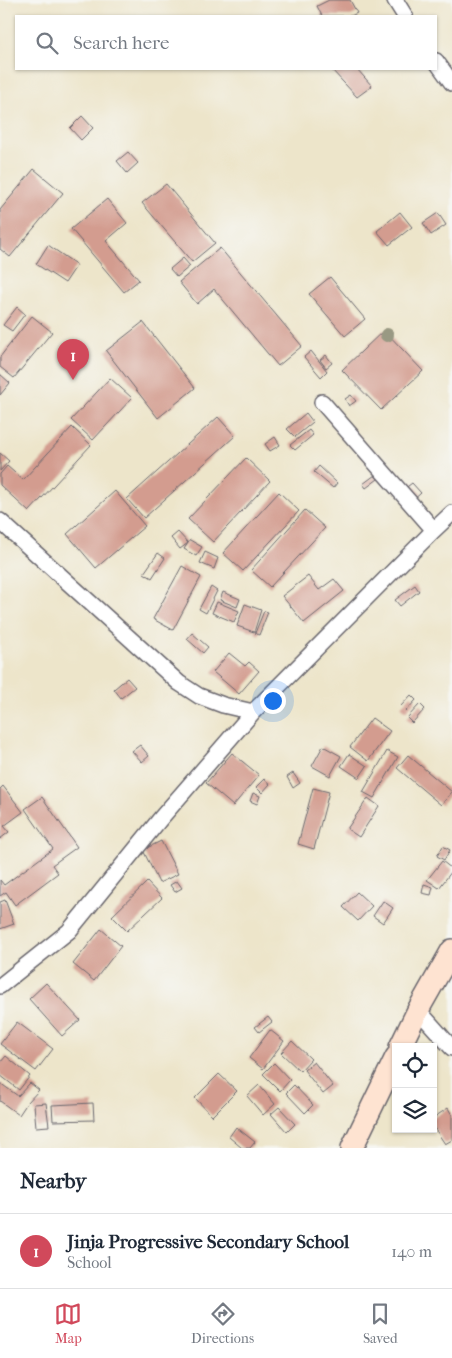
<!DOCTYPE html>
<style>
:root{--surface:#fff;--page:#f6f6f7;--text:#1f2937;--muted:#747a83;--line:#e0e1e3;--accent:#d1495b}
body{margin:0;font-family:"IM FELL French Canon",serif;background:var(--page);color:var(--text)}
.controls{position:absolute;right:15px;bottom:15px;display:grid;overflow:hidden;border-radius:0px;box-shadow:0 1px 4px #0004}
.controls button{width:45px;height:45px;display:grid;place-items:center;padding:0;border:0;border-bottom:1px solid var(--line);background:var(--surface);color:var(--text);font:25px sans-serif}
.you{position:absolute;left:272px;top:700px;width:18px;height:18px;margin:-12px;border:4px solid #fff;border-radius:50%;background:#1a73e8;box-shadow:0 0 0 8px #1a73e833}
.badge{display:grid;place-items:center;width:32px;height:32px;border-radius:50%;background:var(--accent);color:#fff;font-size:16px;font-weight:700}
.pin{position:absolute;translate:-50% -41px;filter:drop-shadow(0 1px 2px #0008)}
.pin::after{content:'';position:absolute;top:26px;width:18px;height:15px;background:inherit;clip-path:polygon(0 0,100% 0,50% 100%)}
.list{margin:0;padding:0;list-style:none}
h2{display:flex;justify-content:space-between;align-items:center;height:65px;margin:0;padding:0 20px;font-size:21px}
h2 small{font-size:16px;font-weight:400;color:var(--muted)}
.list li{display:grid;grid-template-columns:32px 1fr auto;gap:15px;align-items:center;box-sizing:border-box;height:75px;padding:0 20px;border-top:1px solid var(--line)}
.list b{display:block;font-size:19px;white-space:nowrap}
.list p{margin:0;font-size:16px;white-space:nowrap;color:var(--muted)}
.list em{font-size:16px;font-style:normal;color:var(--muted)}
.icon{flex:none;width:28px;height:28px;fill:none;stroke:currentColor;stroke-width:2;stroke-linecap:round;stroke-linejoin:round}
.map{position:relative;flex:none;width:452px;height:1148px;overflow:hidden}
.search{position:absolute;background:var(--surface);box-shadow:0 1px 4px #0004;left:15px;right:15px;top:15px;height:55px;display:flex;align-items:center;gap:12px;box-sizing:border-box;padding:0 18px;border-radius:0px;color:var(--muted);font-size:19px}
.sheet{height:140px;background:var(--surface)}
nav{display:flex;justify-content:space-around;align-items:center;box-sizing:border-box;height:70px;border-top:1px solid var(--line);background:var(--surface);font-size:14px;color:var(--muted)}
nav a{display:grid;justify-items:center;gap:2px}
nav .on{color:var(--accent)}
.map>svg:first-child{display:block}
.building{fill:#d39c8f}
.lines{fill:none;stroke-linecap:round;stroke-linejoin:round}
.street-casing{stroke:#69666d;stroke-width:18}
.secondary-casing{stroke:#69666d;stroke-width:24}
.street{stroke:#fff;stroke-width:15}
.secondary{stroke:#fee3d1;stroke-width:21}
.tree{fill:#999983}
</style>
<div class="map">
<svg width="452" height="1148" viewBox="0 0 452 1148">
<rect width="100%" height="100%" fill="#f6f6f2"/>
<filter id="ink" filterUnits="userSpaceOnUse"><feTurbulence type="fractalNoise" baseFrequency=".02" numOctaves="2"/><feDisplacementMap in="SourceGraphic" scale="10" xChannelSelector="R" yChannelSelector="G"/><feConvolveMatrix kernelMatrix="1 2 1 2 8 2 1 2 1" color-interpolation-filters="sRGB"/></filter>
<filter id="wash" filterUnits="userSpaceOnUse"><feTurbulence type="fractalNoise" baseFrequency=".0096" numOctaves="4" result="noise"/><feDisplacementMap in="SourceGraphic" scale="20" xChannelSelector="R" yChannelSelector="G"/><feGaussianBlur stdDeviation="1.12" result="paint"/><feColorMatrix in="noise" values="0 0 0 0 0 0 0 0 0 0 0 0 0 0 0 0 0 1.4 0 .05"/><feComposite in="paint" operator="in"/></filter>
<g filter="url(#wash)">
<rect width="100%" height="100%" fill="#ede5ca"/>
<g id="blocks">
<path class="building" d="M329 0H350L357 13 351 16H322L317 6Z
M331 69H357L372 86 357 97Z
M82 116 93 128 81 140 70 128Z
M128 152 138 163 127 173 117 161Z
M34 169 63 193 10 257 0 249V210Z
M166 184 215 243 192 262 142 203Z
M107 199 127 223 106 241 139 280 124 292 71 229Z
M400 212 412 227 389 245 377 231Z
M438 213 446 225 431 235 423 223Z
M48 245 77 265 65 283 36 264Z
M220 248 302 346 278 366 214 289 197 304 179 282Z
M183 258 190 266 177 277 170 269Z
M330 277 365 319 345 336 309 294Z
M17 307 25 314 12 331 3 325Z
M32 316 52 332 14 378 0 367V357Z
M143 322 195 388 158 418 106 351Z
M384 330 423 371 381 410 342 370Z
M311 351 327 371 321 377 304 357Z
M326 355 332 363 326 368 320 360Z
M0 374 10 383 0 395Z
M110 378 132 398 93 440 71 420Z
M351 395 356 401 349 406 345 399Z
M306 413 313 422 295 437 287 429Z
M218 417 235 436 144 518 127 499Z
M72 427 91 445 29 512 0 485V474L7 466 23 480Z
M309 430 313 435 295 450 290 445Z
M275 437 280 445 270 451 265 444Z
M0 453 9 461 0 471Z
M246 458 270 481 213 542 188 519Z
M319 466 337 483 333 488 314 472Z
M375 475 378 479 366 488 363 484Z
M412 483 421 493 412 501 403 490Z
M115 491 145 526 96 568 67 534Z
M279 492 299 511 243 571 223 553Z
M305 510 325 528 270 587 251 570Z
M178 532 188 543 180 549 171 538Z
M190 540 202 547 196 556 184 549Z
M205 552 218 558 214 569 200 563Z
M158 553 165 558 152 578 144 573Z
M182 566 201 577 173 630 153 619Z
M308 576 319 590 334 579 344 591 304 623 282 596Z
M415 585 419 591 400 606 395 600Z
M211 587 217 591 206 613 199 609Z
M223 592 240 599 237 607 220 600Z
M217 602 239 611 234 622 212 613Z
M245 604 261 610 254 632 237 626Z
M264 611 268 612 259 635 255 633Z
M192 633 208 647 203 653 187 639Z
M229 653 245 666 249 662 259 671 239 694 213 672Z
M127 678 135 687 121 698 114 689Z
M411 695 416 700 406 711 401 706Z
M420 704 425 709 412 723 407 718Z
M372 718 390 731 368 761 350 747Z
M140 745 149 756 142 762 132 751Z
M323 746 341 756 330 776 312 766Z
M387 751 398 757 374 798 363 792Z
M232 753 259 775 233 806 206 783Z
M349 754 367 766 359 778 341 766Z
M408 755 452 792 441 805 397 768Z
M293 773 300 783 293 788 287 777Z
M264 779 270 784 262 793 256 787Z
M3 786 23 812 4 826 9 832 0 839V789Z
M313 788 329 792 314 849 298 844Z
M253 793 260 796 257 804 250 801Z
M42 797 77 847 52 865 58 873 15 905 6 892 0 896V880L4 885 53 849 25 809Z
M368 798 379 806 359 837 347 829Z
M161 841 178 874 159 883 143 850Z
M443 846 450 850 444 860 437 856Z
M442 861 452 869V871L439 888 427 880Z
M177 881 182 888 175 892 170 885Z
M147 882 162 898 127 931 112 916Z
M424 884 433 887 431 895 422 893Z
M357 892 372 906 358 921 343 907Z
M5 900 14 924 0 929V902Z
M383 901 393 908 383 923 373 916Z
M101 929 121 946 94 981 73 964Z
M46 983 80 1020 62 1036 29 999Z
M268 1017 272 1022 259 1032 255 1027Z
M17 1022 53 1049 36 1071 0 1044Z
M270 1030 284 1041 263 1069 249 1058Z
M292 1041 311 1059 300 1071 281 1053Z
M6 1056 30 1076 19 1090 0 1075V1063Z
M314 1062 333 1086 323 1094 304 1070Z
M274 1063 290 1080 280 1091 263 1074Z
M219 1074 237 1091 212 1116 195 1098Z
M0 1083 18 1096 30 1083 39 1090 27 1103 19 1115 0 1101Z
M259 1085 275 1104 263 1115 247 1096Z
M294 1085 313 1105 305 1113 286 1093Z
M46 1103 49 1126 36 1127 34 1104Z
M93 1103 94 1120 53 1121 52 1105Z
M279 1107 295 1124 287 1132 271 1114Z
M448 1108 452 1115V1140L445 1144 433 1126V1118Z
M236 1127 255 1142 250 1148H242L229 1137Z"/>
</g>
</g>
<g filter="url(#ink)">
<use href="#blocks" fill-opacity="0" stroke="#69666d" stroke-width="1"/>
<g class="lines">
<g class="street-casing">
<path id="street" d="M395 0 405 16
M436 61 452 83
M322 402 434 530 452 513
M0 521 179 683 199 696 223 705 253 712 434 530
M0 986 69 931 161 818 253 712
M418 1010 452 1048"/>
</g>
<g class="secondary-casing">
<path id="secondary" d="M400 1047 418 1010 452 950
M352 1148 396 1057"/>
</g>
<use href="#street" class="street"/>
<use href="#secondary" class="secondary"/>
</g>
<circle class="tree" cx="387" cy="335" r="7"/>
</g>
</svg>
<div class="controls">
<button><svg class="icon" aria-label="locate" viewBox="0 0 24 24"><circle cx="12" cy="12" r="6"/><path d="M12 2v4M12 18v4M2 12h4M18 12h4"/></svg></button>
<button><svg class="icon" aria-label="layers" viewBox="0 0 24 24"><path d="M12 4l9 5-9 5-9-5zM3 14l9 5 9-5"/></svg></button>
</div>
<div class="you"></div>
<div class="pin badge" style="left:73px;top:380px">1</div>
<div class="search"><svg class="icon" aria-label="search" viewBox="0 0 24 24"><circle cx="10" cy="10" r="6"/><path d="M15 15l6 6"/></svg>Search here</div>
</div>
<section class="sheet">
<h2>Nearby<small></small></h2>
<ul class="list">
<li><span class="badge">1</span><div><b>Jinja Progressive Secondary School</b><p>School</p></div><em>140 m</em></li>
</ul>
</section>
<nav>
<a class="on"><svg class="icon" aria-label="map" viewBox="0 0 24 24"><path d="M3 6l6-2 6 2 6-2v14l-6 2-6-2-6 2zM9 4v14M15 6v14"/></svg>Map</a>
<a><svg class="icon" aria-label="directions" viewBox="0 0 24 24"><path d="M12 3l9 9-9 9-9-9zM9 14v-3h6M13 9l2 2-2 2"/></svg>Directions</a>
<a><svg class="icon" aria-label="saved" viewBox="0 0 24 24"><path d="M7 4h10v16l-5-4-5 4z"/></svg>Saved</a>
</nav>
